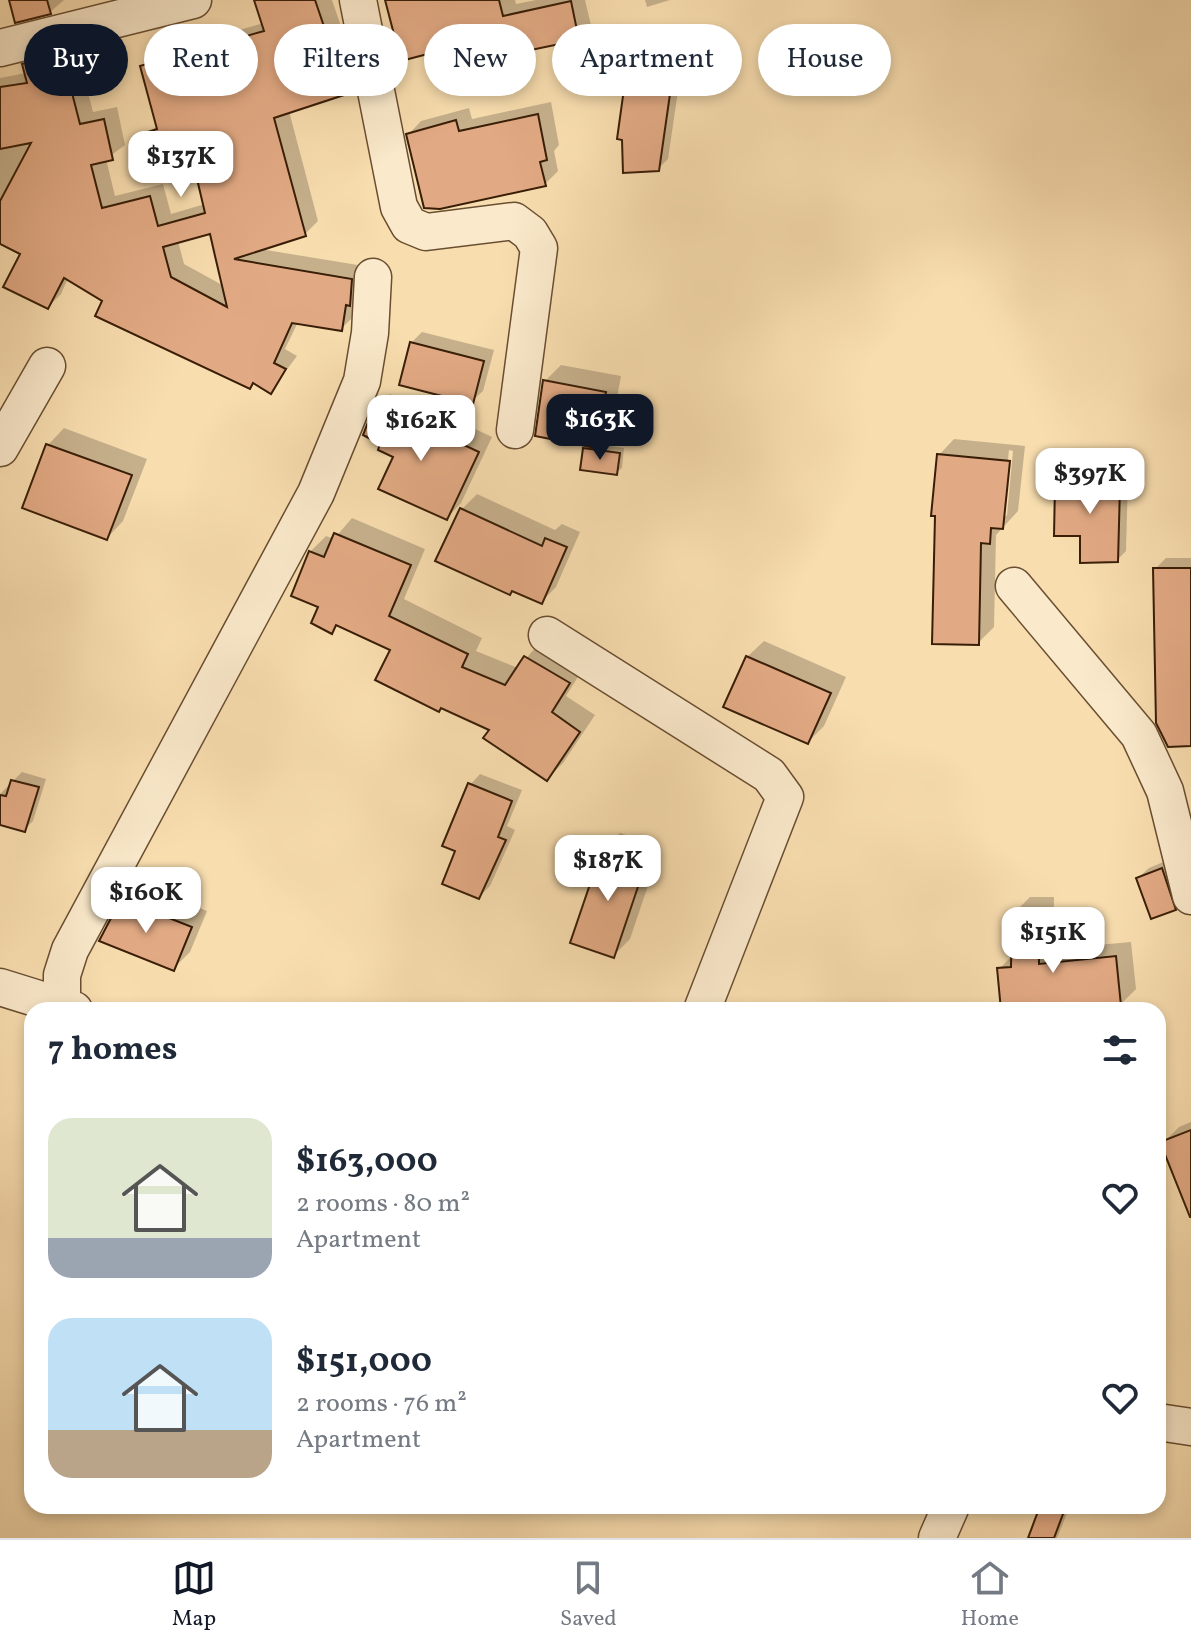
<!DOCTYPE html>
<meta charset="utf-8">
<style>
body{margin:0;font-family:Vollkorn,serif;background:#f2f2f3;color:#1f2937;height:100vh;display:flex;flex-direction:column;font-size:30px;white-space:nowrap}
*{box-sizing:border-box;margin:0}
p{font-size:26px;color:#747a83}
.icon{flex:none;width:44px;height:44px;fill:none;stroke:currentColor;stroke-width:2;stroke-linecap:round;stroke-linejoin:round}
.map{position:relative;flex:1;overflow:hidden}
.drawer{position:absolute;left:24px;top:1002px;width:1142px;height:512px;display:flex;flex-direction:column;background:#fff;border-radius:24px;box-shadow:0 4px 12px #0003}
.drawer>*{flex:none}
.guide{position:absolute;left:24px;top:24px;width:1144px;height:72px;display:flex;gap:16px}
.price{position:absolute;translate:-50% -68px;padding:0 18px;border-radius:16px;background:#fff;color:#222;font-size:26px;line-height:52px;filter:drop-shadow(0 2px 4px #0008)}
.price::after{content:'';position:absolute;left:50%;top:48px;width:24px;height:18px;margin-left:-12px;background:inherit;clip-path:polygon(0 0,100% 0,50% 100%)}
.price.current{background:#111827;color:#fff}
ul{padding:0;list-style:none}
li{display:flex;align-items:center;gap:24px;height:200px;padding:0 24px}
li span{display:grid;place-items:center;flex:none;width:224px;height:160px;border-radius:24px;color:#555}
li>.icon{margin-inline-start:auto}
span .icon{width:96px;height:96px;fill:#fffc;stroke-width:1}
li b{font-size:34px}
h2{display:flex;justify-content:space-between;align-items:center;height:96px;padding:0 24px;font-size:34px}
.pill{padding:0 28px;border-radius:36px;background:#fff;box-shadow:0 4px 12px #0003;font-size:28px;line-height:72px}
.pill.current{background:#111827;color:#fff}
.tabs{display:flex;justify-content:space-around;align-items:center;height:112px;border-top:2px solid #e0e1e3;background:#fff;font-size:22px;color:#747a83}
.tabs a{display:grid;justify-items:center;gap:4px}
.tabs .current{color:#111827}
.map>svg:first-child{display:block}
.shadow{fill:#0003;fill-rule:evenodd}
.building{fill:#e2aa84;stroke:#391e07;stroke-width:2;fill-rule:evenodd}
.lines{fill:none;stroke-linecap:round;stroke-linejoin:round}
.minor-casing{stroke:#694e31;stroke-width:39}
.minor{stroke:#fae9cb;stroke-width:36}
</style>
<div class="map">
<svg width="1191" height="1538" viewBox="0 0 1191 1538">
<rect width="100%" height="100%" fill="#f8ddaf"/>
<filter id="stains"><feTurbulence type="fractalNoise" baseFrequency=".0025" numOctaves="4"/><feColorMatrix values="0 0 0 0 .2 0 0 0 0 .09 0 0 0 0 .02 0 0 0 .5 -.17"/></filter>
<radialGradient id="worn" r=".72"><stop offset=".6" stop-color="#630" stop-opacity="0"/><stop offset="1" stop-color="#630" stop-opacity=".3"/></radialGradient>
<g class="shadow">
<path d="M11 0H64L50 12Z"/>
<path d="M262 0H332L359 79 346 92 289 111 318 221 305 234 260 249 364 266 354 316 341 329 298 322 285 349 297 356 271 391 68 278 61 294 48 307 22 253 0 242V78L26 73 24 65 37 52 75 42 93 112 117 107 125 145 106 159 115 196 163 184 171 214 205 204 196 164 151 132 158 125 142 67 155 54 264 23ZM212 232 224 286 184 264 178 241Z"/>
<path d="M387 0H515L516 4 536 0H585L591 25 578 38H479Z"/>
<path d="M645 0H670L647 7Z"/>
<path d="M640 51 683 57 668 159 658 169 630 61Z"/>
<path d="M551 102 559 145 554 151 558 171 545 184 430 208 421 199 408 135 421 121 469 108 472 119Z"/>
<path d="M422 332 494 350 483 391 472 401 411 343Z"/>
<path d="M561 365 621 376 615 408 621 409 617 431 602 445 624 448 622 468 617 472 585 449 589 445 545 381Z"/>
<path d="M390 394 404 401 408 397 492 437 461 503 447 518 396 456 376 408Z"/>
<path d="M64 428 147 459 123 521 107 538 25 507 48 445Z"/>
<path d="M954 439 1025 446 1018 511 996 535 994 627 978 643 939 455ZM1009 450 1013 451 1007 515 1002 519Z"/>
<path d="M1085 460H1111V477H1128L1126 551 1117 560 1082 534 1057 486 1067 476H1076V470Z"/>
<path d="M477 494 555 530 562 524 580 532 556 587 541 602 462 509Z"/>
<path d="M352 518 425 549 404 599 482 638 476 651 518 668 541 641 584 667 566 696 595 715 563 763 547 779 392 649 339 624 332 632 320 606 310 552 326 536 334 539Z"/>
<path d="M1166 558H1191V744L1155 569Z"/>
<path d="M764 641 846 677 824 726 808 742 747 657Z"/>
<path d="M22 772 46 779 33 821 24 830 0 823V794Z"/>
<path d="M480 774 522 790 507 826 515 830 490 886 479 897 458 850 470 785Z"/>
<path d="M620 833 661 847 630 939 613 956 604 850Z"/>
<path d="M1173 858 1185 898 1174 908 1138 878 1149 868Z"/>
<path d="M139 884 207 911 190 952 174 968 123 900Z"/>
<path d="M1030 897H1054L1053 949 1131 942 1136 989 1120 1005 1066 1010H1003L999 969 1013 955 1014 913Z"/>
<path d="M871 1008 906 1010H869Z"/>
<path d="M1191 1122V1198L1163 1143 1179 1127Z"/>
<path d="M1042 1506H1070L1057 1538H1030Z"/>
</g>
<g class="building">
<path d="M9 0H47L51 14 15 23Z"/>
<path d="M254 0H315L347 94 274 118 306 236 234 259 352 279 350 306 346 305 342 331 292 323 274 363 286 369 271 394 253 383 250 389 95 316 102 301 64 278 48 309 3 287 20 254 0 244V201L31 143 0 149V87L27 83 22 64 62 54 80 124 104 119 113 160 91 165 102 208 150 196 158 226 205 213 194 166 159 175 148 132 157 129 140 66 264 31ZM210 234 215 256 227 307 171 277 163 247Z"/>
<path d="M385 0H499L503 16 571 1 579 40 483 60 477 41 401 61Z"/>
<path d="M628 60 674 66 659 171 623 173 622 140 617 139Z"/>
<path d="M538 114 547 160 540 162 546 186 440 209 424 208 406 134 456 120 459 131Z"/>
<path d="M410 342 484 361 473 404 399 385Z"/>
<path d="M543 380 606 392 600 424 606 425 601 449 535 436Z"/>
<path d="M374 407 391 415 392 411 479 452 447 520 378 489 393 457 378 450 380 444 363 435Z"/>
<path d="M46 444 132 475 107 540 22 508Z"/>
<path d="M583 448 620 453 617 475 580 470Z"/>
<path d="M937 454 1010 461 1003 529 991 528 990 544 981 543 979 645 932 644 935 516H931Z"/>
<path d="M1074 469H1102V486H1120L1118 562 1080 563V536H1054L1055 485 1074 486Z"/>
<path d="M460 508 542 546 545 538 567 547 542 604 512 591 510 595 435 561Z"/>
<path d="M334 533 411 565 389 616 468 654 462 667 505 685 524 656 570 683 552 712 580 732 547 781 483 738 489 730 441 708 439 712 375 680 390 650 336 625 332 634 311 623 318 607 291 596 309 551 324 557Z"/>
<path d="M1153 568H1191V746L1168 747 1156 723Z"/>
<path d="M746 656 831 693 808 744 723 707Z"/>
<path d="M11 780 39 787 25 832 0 825V795L6 796Z"/>
<path d="M468 783 512 801 498 837 506 840 479 899 442 884 455 851 442 846Z"/>
<path d="M602 849 646 863 614 958 570 943Z"/>
<path d="M1162 868 1176 910 1151 919 1136 878Z"/>
<path d="M121 899 192 927 174 971 99 941Z"/>
<path d="M1012 912H1039V964L1116 956 1121 1006 1001 1010 997 968 1011 967Z"/>
<path d="M1191 1130V1217H1190L1160 1142Z"/>
<path d="M1040 1506H1066L1054 1538H1028Z"/>
</g>
<g class="lines">
<g class="minor-casing">
<g id="minor">
<path d="M358 0 399 207 409 225 426 232 514 221 530 233 539 248 515 430"/>
<path d="M0 48 193 0"/>
<path d="M0 448 47 366"/>
<path d="M1014 586 1139 735 1165 791 1191 896"/>
<path d="M547 635 769 775 785 797 702 1010"/>
<path d="M0 987 74 1010"/>
<path d="M62 1005V975L70 950 316 493 362 381 370 333 373 277"/>
<path d="M1158 1422 1191 1427"/>
<path d="M937 1538 951 1506"/>
</g>
</g>
<use href="#minor" class="minor"/>
</g>
<rect width="100%" height="100%" filter="url(#stains)"/>
<rect width="100%" height="100%" fill="url(#worn)"/>
</svg>
<b class="price" style="left:181px;top:199px">$137K</b>
<b class="price current" style="left:600px;top:462px">$163K</b>
<b class="price" style="left:421px;top:463px">$162K</b>
<b class="price" style="left:1090px;top:516px">$397K</b>
<b class="price" style="left:608px;top:903px">$187K</b>
<b class="price" style="left:146px;top:935px">$160K</b>
<b class="price" style="left:1053px;top:975px">$151K</b>
<div class="guide">
<a class="pill current">Buy</a>
<a class="pill">Rent</a>
<a class="pill">Filters</a>
<a class="pill">New</a>
<a class="pill">Apartment</a>
<a class="pill">House</a>
</div>
<section class="drawer">
<h2>7 homes<svg class="icon" aria-label="filters" viewBox="0 0 24 24"><path d="M4 7h16M4 17h16"/><circle cx="9" cy="7" r="2"/><circle cx="15" cy="17" r="2"/></svg></h2>
<ul>
<li><span style="background:linear-gradient(#dfe7d0 75%,#9aa5b1 0)"><svg class="icon" aria-label="home" viewBox="0 0 24 24"><path d="M3 11l9-7 9 7M6 9v11h12V9"/></svg></span><div><b>$163,000</b><p>2 rooms · 80 m²</p><p>Apartment</p></div><svg class="icon" aria-label="heart" viewBox="0 0 24 24"><path d="M12 20l-8-8c-3-5 5-10 8-4 3-6 11-1 8 4z"/></svg></li>
<li><span style="background:linear-gradient(#bfe0f5 70%,#b9a48a 0)"><svg class="icon" aria-label="home" viewBox="0 0 24 24"><path d="M3 11l9-7 9 7M6 9v11h12V9"/></svg></span><div><b>$151,000</b><p>2 rooms · 76 m²</p><p>Apartment</p></div><svg class="icon" aria-label="heart" viewBox="0 0 24 24"><path d="M12 20l-8-8c-3-5 5-10 8-4 3-6 11-1 8 4z"/></svg></li>
</ul>
</section>
</div>
<nav class="tabs">
<a class="current"><svg class="icon" aria-label="map" viewBox="0 0 24 24"><path d="M3 6l6-2 6 2 6-2v14l-6 2-6-2-6 2zM9 4v14M15 6v14"/></svg>Map</a>
<a><svg class="icon" aria-label="saved" viewBox="0 0 24 24"><path d="M7 4h10v16l-5-4-5 4z"/></svg>Saved</a>
<a><svg class="icon" aria-label="home" viewBox="0 0 24 24"><path d="M3 11l9-7 9 7M6 9v11h12V9"/></svg>Home</a>
</nav>
